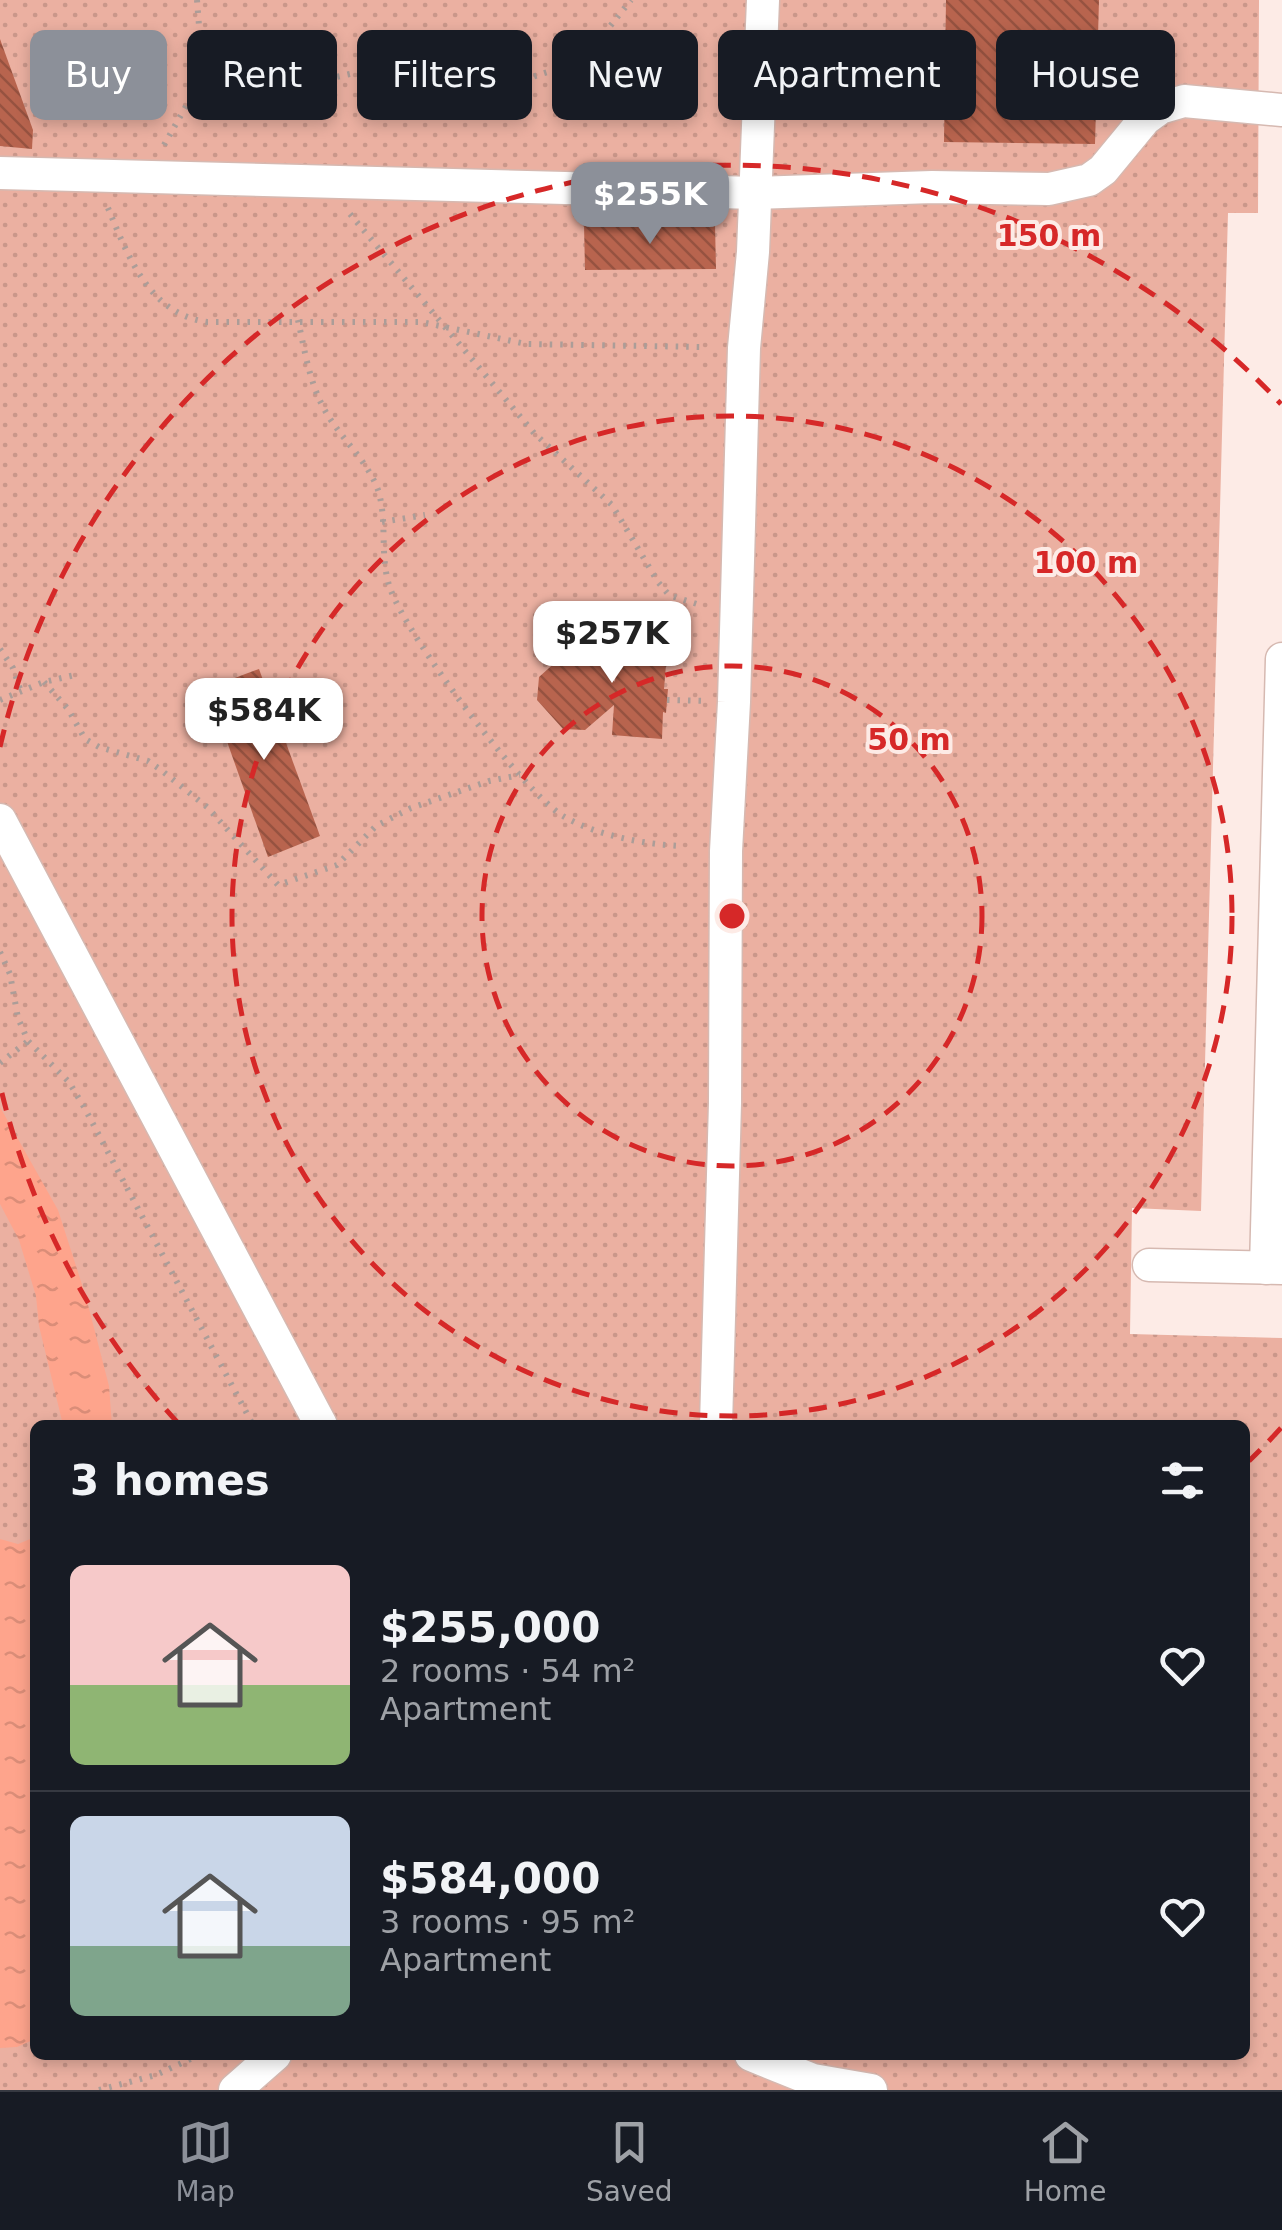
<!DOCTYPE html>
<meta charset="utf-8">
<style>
body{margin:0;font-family:"DejaVu Sans",sans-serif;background:#20242c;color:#f1f3f6;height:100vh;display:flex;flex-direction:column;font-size:38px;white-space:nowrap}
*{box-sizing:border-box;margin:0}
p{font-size:32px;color:#9ea1a6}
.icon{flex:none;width:55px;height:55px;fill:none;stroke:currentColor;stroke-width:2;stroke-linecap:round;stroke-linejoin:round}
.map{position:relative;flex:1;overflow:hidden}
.details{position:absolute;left:30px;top:1420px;width:1220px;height:640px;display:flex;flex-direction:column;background:#171b24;border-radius:15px;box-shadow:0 5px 15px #0003}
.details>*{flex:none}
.hud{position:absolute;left:30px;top:30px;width:1222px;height:90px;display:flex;gap:20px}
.price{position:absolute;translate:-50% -85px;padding:0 22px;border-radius:20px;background:#fff;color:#222;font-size:32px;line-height:65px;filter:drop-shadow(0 2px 5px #0008)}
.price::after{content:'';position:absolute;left:50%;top:60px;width:30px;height:22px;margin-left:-15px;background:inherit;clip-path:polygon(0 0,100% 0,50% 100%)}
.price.current{background:#8c9099;color:#fff}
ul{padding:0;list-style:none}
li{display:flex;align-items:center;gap:30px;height:250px;padding:0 40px}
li+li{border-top:2px solid #363941}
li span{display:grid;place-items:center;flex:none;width:280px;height:200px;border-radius:15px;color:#555}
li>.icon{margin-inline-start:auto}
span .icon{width:120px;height:120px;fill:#fffc;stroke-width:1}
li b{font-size:42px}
h2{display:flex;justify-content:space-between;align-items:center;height:120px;padding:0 40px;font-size:42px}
.tag{padding:0 35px;border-radius:15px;background:#171b24;box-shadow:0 5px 15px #0003;font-size:35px;line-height:90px}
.tag.current{background:#8c9099;color:#fff}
.dock{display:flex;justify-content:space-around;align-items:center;height:140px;border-top:2px solid #363941;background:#171b24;font-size:28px;color:#9ea1a6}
.dock a{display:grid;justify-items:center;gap:5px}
.dock .current{color:#8c9099}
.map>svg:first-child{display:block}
.park{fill:url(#park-dots);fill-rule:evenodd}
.water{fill:url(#water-ripples)}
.building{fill:url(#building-back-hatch)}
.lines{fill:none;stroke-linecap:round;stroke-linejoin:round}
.minor-casing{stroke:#d6b9b1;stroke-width:35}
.path{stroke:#ac9d98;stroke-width:6;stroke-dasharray:2.5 8;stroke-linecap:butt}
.minor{stroke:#fff;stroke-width:32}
.ring{fill:none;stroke:#d62828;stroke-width:5;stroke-dasharray:18 12}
.centre{fill:#d62828;stroke:#fdebe6;stroke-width:5}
.ring-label{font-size:30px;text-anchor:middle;font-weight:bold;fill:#d62828;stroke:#fdebe6;stroke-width:8;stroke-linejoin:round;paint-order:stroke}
</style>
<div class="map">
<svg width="1282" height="2090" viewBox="0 0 1282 2090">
<defs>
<pattern id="park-dots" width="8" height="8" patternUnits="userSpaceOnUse" patternTransform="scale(2.5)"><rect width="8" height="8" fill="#ebb0a1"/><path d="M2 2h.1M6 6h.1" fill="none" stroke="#ca978a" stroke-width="1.8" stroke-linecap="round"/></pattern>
<pattern id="water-ripples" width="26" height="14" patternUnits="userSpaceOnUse" patternTransform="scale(2.5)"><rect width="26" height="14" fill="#fea48c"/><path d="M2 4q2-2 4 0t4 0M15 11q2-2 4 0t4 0" fill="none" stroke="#da8d78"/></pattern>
<pattern id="building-back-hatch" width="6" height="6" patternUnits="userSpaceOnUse" patternTransform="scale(2.5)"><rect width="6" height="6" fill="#b8644e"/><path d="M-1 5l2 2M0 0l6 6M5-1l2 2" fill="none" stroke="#965240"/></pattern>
</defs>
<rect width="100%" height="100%" fill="#fdebe6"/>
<path class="park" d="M0 0H1259L1258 213H1228L1201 1211 1132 1208 1130 1334 1282 1338V2090H0ZM35 1425H1245V2055H35Z"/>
<g class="water">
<path d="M0 1107 58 1210 86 1297 109 1386 112 1425H63L39 1326 36 1296 19 1240 0 1204Z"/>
<path d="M35 1537V2039L17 2047 0 2048V1539L18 1544Z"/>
</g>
<g class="building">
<path d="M946 0H1099L1095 144 944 142Z"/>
<path d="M0 39 33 130 32 149 0 146Z"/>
<path d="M584 224H715L716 269 585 270Z"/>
<path d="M619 625 669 628 664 689H668L667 700 666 713 663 712 662 739 612 735 614 705 585 730 563 729 537 700 539 677 568 651 592 653 615 682Z"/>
<path d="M259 669 320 836 268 857 208 688Z"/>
</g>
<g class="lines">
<g class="minor-casing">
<g id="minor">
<path d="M760 70 945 75"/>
<path d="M0 173 756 193 932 187 1049 189 1089 180 1103 170 1145 119 1160 108 1184 101 1282 110"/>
<path d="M0 820 321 1425"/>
<path d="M1149 1265 1282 1268"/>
<path d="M1266 1268 1282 659"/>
<path d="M716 1425 725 1103 726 851 734 702 744 348 753 252 763 0"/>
<path d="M751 2055 813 2080 871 2090"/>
<path d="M235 2090 275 2055"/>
</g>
</g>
<g class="path">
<path d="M197 0 202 64 198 85"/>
<path d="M570 65C590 85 634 77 661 78"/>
<path d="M164 145 198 85 247 78 300 85 404 62 532 77 570 65 596 44 631 0"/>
<path d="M108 208C128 256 149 314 207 322H421L526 344 703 347"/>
<path d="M350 214 534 433 612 505 658 582 669 595 697 604"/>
<path d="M298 320C305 352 310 386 327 414 342 439 368 462 378 490 388 521 379 556 390 588 406 635 522 791 563 816 595 835 643 844 680 846"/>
<path d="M382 522 425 515"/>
<path d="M0 649 13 668 21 692"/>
<path d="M44 682 68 709 85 739 99 747 148 761 161 770 207 807 278 885 337 865 376 826 411 808 489 781 520 775"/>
<path d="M0 700 44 682 75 675"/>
<path d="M667 700 706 701"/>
<path d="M0 952 10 974 18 1018 28 1041 69 1082 84 1107 253 1425"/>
<path d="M0 1063 28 1041"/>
<path d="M99 2090 156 2075 199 2055"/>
</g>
<use href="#minor" class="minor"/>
</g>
<g class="ring">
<circle cx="732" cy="916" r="250"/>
<circle cx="732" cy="916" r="500"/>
<path d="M1281 1428A751 751 0 0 1 1249 1461M178 1423A751 751 0 0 1 0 1085M0 747A751 751 0 0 1 1281 404"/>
</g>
<circle cx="732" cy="916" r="15" class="centre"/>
<g class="ring-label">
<text x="1049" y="246">150 m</text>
<text x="1086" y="573">100 m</text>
<text x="909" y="750">50 m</text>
</g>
</svg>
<b class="price current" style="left:650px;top:247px">$255K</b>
<b class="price" style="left:612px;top:686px">$257K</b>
<b class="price" style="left:264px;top:763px">$584K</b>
<div class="hud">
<a class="tag current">Buy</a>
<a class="tag">Rent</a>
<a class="tag">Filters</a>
<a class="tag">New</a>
<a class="tag">Apartment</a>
<a class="tag">House</a>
</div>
<section class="details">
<h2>3 homes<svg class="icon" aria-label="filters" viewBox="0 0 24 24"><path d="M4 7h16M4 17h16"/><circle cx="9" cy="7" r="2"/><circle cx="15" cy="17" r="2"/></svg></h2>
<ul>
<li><span style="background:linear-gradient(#f6c9c9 60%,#8fb573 0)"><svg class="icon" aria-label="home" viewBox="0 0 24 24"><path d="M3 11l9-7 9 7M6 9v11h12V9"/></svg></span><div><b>$255,000</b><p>2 rooms · 54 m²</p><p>Apartment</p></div><svg class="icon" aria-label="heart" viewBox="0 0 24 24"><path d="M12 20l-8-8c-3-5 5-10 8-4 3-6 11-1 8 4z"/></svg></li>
<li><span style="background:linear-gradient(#c9d6e8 65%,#7fa58c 0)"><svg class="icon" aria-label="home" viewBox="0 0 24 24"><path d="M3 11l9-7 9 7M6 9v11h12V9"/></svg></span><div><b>$584,000</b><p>3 rooms · 95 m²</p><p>Apartment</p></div><svg class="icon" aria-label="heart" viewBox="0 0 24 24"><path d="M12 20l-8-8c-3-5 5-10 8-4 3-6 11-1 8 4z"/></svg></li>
</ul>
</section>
</div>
<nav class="dock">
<a class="current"><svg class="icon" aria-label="map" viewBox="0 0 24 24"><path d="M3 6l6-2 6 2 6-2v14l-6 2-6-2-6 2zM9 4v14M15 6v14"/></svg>Map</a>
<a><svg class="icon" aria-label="saved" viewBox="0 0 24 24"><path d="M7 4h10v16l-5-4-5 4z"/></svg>Saved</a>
<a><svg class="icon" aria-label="home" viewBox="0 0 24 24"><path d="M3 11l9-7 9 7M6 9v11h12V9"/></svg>Home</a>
</nav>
